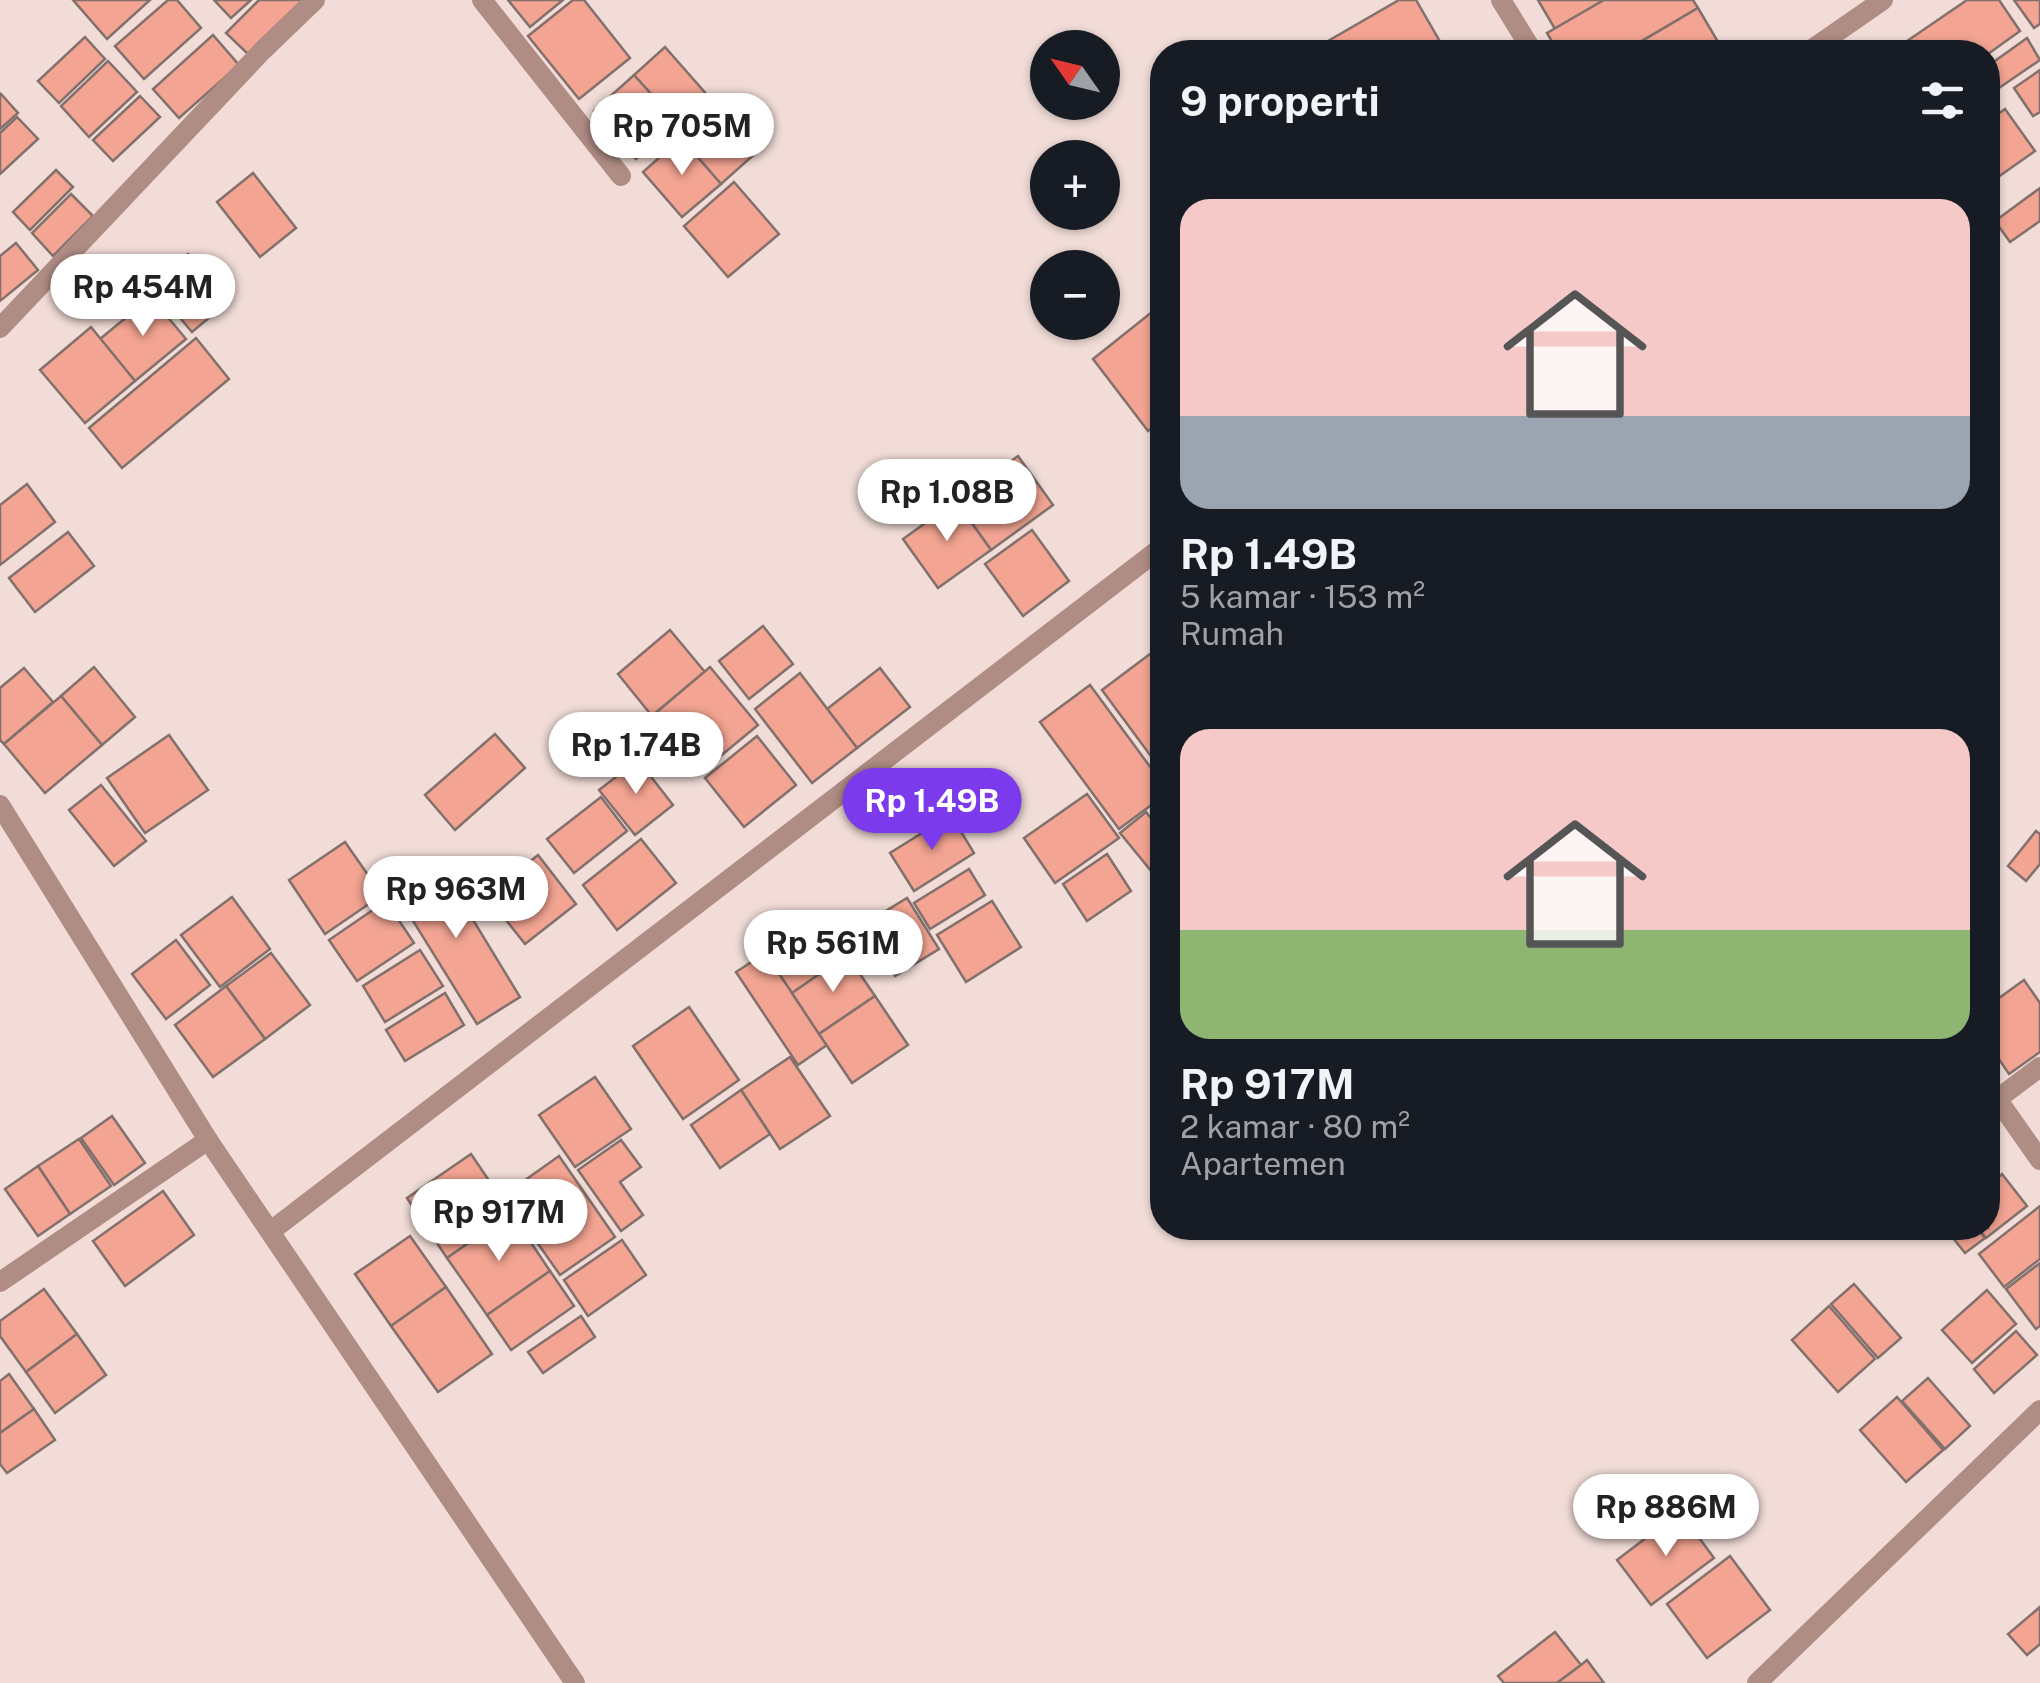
<!DOCTYPE html>
<html lang="id">
<meta charset="utf-8">
<style>
body{margin:0;font-family:"Public Sans",sans-serif;background:#20242c;color:#f1f3f6;height:100vh;display:flex;flex-direction:column;font-size:38px;white-space:nowrap}
*{box-sizing:border-box;margin:0}
p{font-size:32px;color:#9ea1a6}
.icon{flex:none;width:55px;height:55px;fill:none;stroke:currentColor;stroke-width:2;stroke-linecap:round;stroke-linejoin:round}
.map{position:relative;flex:1;overflow:hidden}
.panel{position:absolute;left:1150px;top:40px;width:850px;height:1200px;display:flex;flex-direction:column;background:#171b24;border-radius:40px;box-shadow:0 2px 8px #0004}
.panel>*{flex:none}
.needle{width:65px;rotate:304deg}
.controls{position:absolute;left:1030px;top:30px;display:grid;gap:20px}
.controls a{display:grid;place-items:center;width:90px;height:90px;border-radius:50%;background:#171b24;box-shadow:0 2px 8px #0004;font-size:50px}
.price{position:absolute;translate:-50% -85px;padding:0 22px;border-radius:35px;background:#fff;color:#222;font-size:32px;line-height:65px;filter:drop-shadow(0 2px 5px #0008)}
.price::after{content:'';position:absolute;left:50%;top:60px;width:30px;height:22px;margin-left:-15px;background:inherit;clip-path:polygon(0 0,100% 0,50% 100%)}
.price.on{background:#7c3aed;color:#fff}
ul{padding:0;list-style:none}
li{display:grid;align-content:center;gap:20px;height:530px;padding:0 30px}
li span{display:grid;place-items:center;height:310px;border-radius:30px;color:#555}
li>.icon{margin-inline-start:auto}
span .icon{width:180px;height:180px;fill:#fffc;stroke-width:1}
li b{font-size:42px}
h2{display:flex;justify-content:space-between;align-items:center;height:120px;padding:0 30px;font-size:42px}
.map>svg:first-child{display:block}
.building{fill:#f3a492;stroke:#82706c;stroke-width:2.5}
.lines{fill:none;stroke-linecap:round;stroke-linejoin:round}
.minor{stroke:#af8c84;stroke-width:20}
.tertiary{stroke:#af8c84;stroke-width:20}
</style>
<div class="map">
<svg width="2040" height="1683" viewBox="0 0 2040 1683">
<rect width="100%" height="100%" fill="#f1dcd7"/>
<g class="building">
<path d="M73 0H150L107 39Z"/>
<path d="M168 0H177L201 28 144 79 115 46Z"/>
<path d="M214 0H251L231 18Z"/>
<path d="M259 0H303L249 55 226 33Z"/>
<path d="M508 0H563L530 27Z"/>
<path d="M573 0H584L630 58 579 99 528 36Z"/>
<path d="M1399 0H1416L1446 52H1309Z"/>
<path d="M1538 0H1604L1555 29Z"/>
<path d="M1604 0H1693L1698 8 1623 52H1558L1547 33Z"/>
<path d="M1967 0H1999L2020 31 1988 54 1891 52Z"/>
<path d="M2014 0H2040V24L2034 28Z"/>
<path d="M1698 8 1724 52H1642L1637 44Z"/>
<path d="M213 35 239 65 179 118 153 89Z"/>
<path d="M85 37 105 59 59 103 38 81Z"/>
<path d="M2027 38 2040 60 1996 90 1988 79V66Z"/>
<path d="M665 47 708 96 677 123 634 75Z"/>
<path d="M108 61 137 92 89 137 61 106Z"/>
<path d="M2040 70V112L2033 116 2014 88Z"/>
<path d="M634 75 677 123 636 159 594 111Z"/>
<path d="M1 94 18 113 0 129V96Z"/>
<path d="M140 96 160 117 113 161 93 140Z"/>
<path d="M718 107 757 152 721 184 681 138Z"/>
<path d="M2005 109 2035 151 1988 184V121Z"/>
<path d="M17 117 38 139 0 174V133Z"/>
<path d="M681 138 721 184 682 217 643 172Z"/>
<path d="M56 170 73 187 30 230 13 212Z"/>
<path d="M253 173 296 228 260 257 217 202Z"/>
<path d="M734 182 779 234 728 277 684 226Z"/>
<path d="M2040 188V221L2010 242 1995 221Z"/>
<path d="M71 194 93 216 53 256 32 233Z"/>
<path d="M16 243 38 270 0 301V256Z"/>
<path d="M188 254 228 302 192 332 152 285Z"/>
<path d="M151 297 186 339 135 381 100 339Z"/>
<path d="M1162 304V420L1148 431 1093 359Z"/>
<path d="M91 327 135 381 85 423 40 370Z"/>
<path d="M196 338 229 379 122 468 89 428Z"/>
<path d="M1018 456 1053 505 991 550 956 501Z"/>
<path d="M27 484 55 522 0 565V505Z"/>
<path d="M956 501 991 550 938 588 903 539Z"/>
<path d="M1032 530 1069 581 1023 616 985 564Z"/>
<path d="M68 532 94 566 35 612 9 578Z"/>
<path d="M763 626 793 664 749 699 719 661Z"/>
<path d="M670 630 705 672 652 716 618 674Z"/>
<path d="M1162 645V764L1159 767 1102 690Z"/>
<path d="M94 667 135 717 102 745 61 696Z"/>
<path d="M710 667 758 725 700 773 652 716Z"/>
<path d="M24 668 53 702 4 744 0 740V688Z"/>
<path d="M880 668 910 707 857 748 827 709Z"/>
<path d="M800 673 857 748 812 783 755 709Z"/>
<path d="M1090 685 1162 783V797L1119 829 1040 722Z"/>
<path d="M61 696 102 745 45 793 4 744Z"/>
<path d="M495 734 525 768 455 830 425 795Z"/>
<path d="M169 735 208 790 145 833 107 778Z"/>
<path d="M757 736 796 785 744 827 705 778Z"/>
<path d="M638 760 673 805 635 835 599 790Z"/>
<path d="M101 785 146 841 114 866 69 810Z"/>
<path d="M1087 794 1119 838 1055 883 1024 838Z"/>
<path d="M601 797 627 831 574 873 547 839Z"/>
<path d="M1146 812 1162 832 1161 883 1120 833Z"/>
<path d="M951 815 974 853 914 891 890 853Z"/>
<path d="M2036 831 2040 834V864L2026 881 2008 866Z"/>
<path d="M641 839 676 883 617 930 583 885Z"/>
<path d="M345 842 382 895 325 934 289 880Z"/>
<path d="M1107 854 1131 891 1087 921 1063 884Z"/>
<path d="M538 855 576 904 525 944 487 896Z"/>
<path d="M436 859 520 997 477 1024 392 887Z"/>
<path d="M969 869 985 895 930 929 914 903Z"/>
<path d="M232 897 270 949 220 987 181 935Z"/>
<path d="M907 898 939 949 895 976 863 925Z"/>
<path d="M386 901 414 943 357 981 329 940Z"/>
<path d="M992 901 1021 947 966 982 937 935Z"/>
<path d="M821 915 847 955 792 993 765 953Z"/>
<path d="M176 940 210 985 166 1019 132 974Z"/>
<path d="M420 950 443 986 385 1022 363 986Z"/>
<path d="M271 953 310 1005 265 1039 226 986Z"/>
<path d="M765 953 827 1045 798 1065 736 972Z"/>
<path d="M847 955 875 996 819 1034 792 993Z"/>
<path d="M2024 980 2040 1003V1052L2009 1074 1988 1043V1006Z"/>
<path d="M226 986 265 1039 213 1077 175 1025Z"/>
<path d="M445 993 464 1025 405 1061 386 1030Z"/>
<path d="M875 996 908 1045 852 1083 819 1034Z"/>
<path d="M689 1007 739 1080 683 1119 633 1046Z"/>
<path d="M790 1057 830 1116 780 1149 741 1090Z"/>
<path d="M595 1077 631 1129 575 1167 539 1115Z"/>
<path d="M741 1090 770 1134 720 1168 691 1125Z"/>
<path d="M112 1116 145 1163 114 1185 81 1138Z"/>
<path d="M79 1139 111 1186 70 1214 38 1166Z"/>
<path d="M621 1140 641 1167 620 1182 643 1215 621 1231 578 1170Z"/>
<path d="M471 1154 511 1213 447 1258 407 1198Z"/>
<path d="M559 1156 615 1237 560 1275 504 1195Z"/>
<path d="M38 1166 70 1214 38 1236 5 1189Z"/>
<path d="M2002 1174 2027 1206 1986 1238 1978 1228H1988V1177L1992 1183Z"/>
<path d="M163 1191 194 1235 125 1286 93 1241Z"/>
<path d="M2040 1206V1259L2004 1287 1979 1254Z"/>
<path d="M511 1213 550 1271 487 1315 447 1258Z"/>
<path d="M1945 1228H1977L1985 1238 1965 1253Z"/>
<path d="M410 1236 446 1287 391 1326 355 1274Z"/>
<path d="M622 1240 646 1275 588 1316 564 1280Z"/>
<path d="M2040 1263V1326L2036 1329 2006 1289Z"/>
<path d="M550 1271 574 1306 511 1350 487 1315Z"/>
<path d="M1854 1284 1901 1338 1878 1358 1831 1304Z"/>
<path d="M446 1287 492 1354 438 1392 391 1326Z"/>
<path d="M44 1289 77 1334 26 1372 0 1336V1321Z"/>
<path d="M1987 1290 2016 1324 1972 1363 1942 1330Z"/>
<path d="M1829 1306 1875 1359 1838 1392 1792 1340Z"/>
<path d="M581 1316 595 1337 543 1373 528 1352Z"/>
<path d="M2016 1331 2037 1355 1994 1393 1974 1369Z"/>
<path d="M77 1334 106 1375 55 1413 26 1372Z"/>
<path d="M9 1374 34 1409 0 1433V1381Z"/>
<path d="M1928 1378 1970 1426 1945 1449 1902 1401Z"/>
<path d="M1897 1397 1943 1450 1906 1482 1860 1430Z"/>
<path d="M34 1409 55 1440 7 1473 0 1464V1433Z"/>
<path d="M1680 1512 1714 1558 1651 1605 1617 1560Z"/>
<path d="M1730 1556 1770 1610 1707 1658 1667 1604Z"/>
<path d="M2040 1607V1644L2027 1655 2008 1634Z"/>
<path d="M1555 1632 1581 1665 1557 1683H1504L1498 1676Z"/>
<path d="M1587 1660 1604 1683H1557L1581 1665Z"/>
</g>
<g class="lines">
<g class="minor">
<path d="M482 0 621 176"/>
<path d="M1501 0 1533 52"/>
<path d="M1808 52 1883 0"/>
<path d="M0 328 262 51 315 0"/>
<path d="M1988 1086 2040 1160"/>
<path d="M1996 1100 2040 1067"/>
<path d="M271 1231 1162 547"/>
<path d="M0 1282 208 1140"/>
<path d="M1757 1683 2040 1410"/>
</g>
<path class="tertiary" d="M0 805 208 1140 575 1683"/>
</g>
</svg>
<div class="controls">
<a><svg class="needle" viewBox="-14 -14 28 28"><path d="M0-13l5 13h-10z" fill="#e53935"/><path d="M0 13l5-13h-10z" fill="#9ea1a6"/></svg></a>
<a>+</a>
<a>−</a>
</div>
<b class="price" style="left:682px;top:178px">Rp 705M</b>
<b class="price" style="left:143px;top:339px">Rp 454M</b>
<b class="price" style="left:947px;top:544px">Rp 1.08B</b>
<b class="price" style="left:636px;top:797px">Rp 1.74B</b>
<b class="price on" style="left:932px;top:853px">Rp 1.49B</b>
<b class="price" style="left:456px;top:941px">Rp 963M</b>
<b class="price" style="left:833px;top:995px">Rp 561M</b>
<b class="price" style="left:499px;top:1264px">Rp 917M</b>
<b class="price" style="left:1666px;top:1559px">Rp 886M</b>
<section class="panel">
<h2>9 properti<svg class="icon" aria-label="filters" viewBox="0 0 24 24"><path d="M4 7h16M4 17h16"/><circle cx="9" cy="7" r="2"/><circle cx="15" cy="17" r="2"/></svg></h2>
<ul>
<li><span style="background:linear-gradient(#f6c9c9 70%,#9aa5b1 0)"><svg class="icon" aria-label="home" viewBox="0 0 24 24"><path d="M3 11l9-7 9 7M6 9v11h12V9"/></svg></span><div><b>Rp 1.49B</b><p>5 kamar · 153 m²</p><p>Rumah</p></div></li>
<li><span style="background:linear-gradient(#f6c9c9 65%,#8fb573 0)"><svg class="icon" aria-label="home" viewBox="0 0 24 24"><path d="M3 11l9-7 9 7M6 9v11h12V9"/></svg></span><div><b>Rp 917M</b><p>2 kamar · 80 m²</p><p>Apartemen</p></div></li>
</ul>
</section>
</div>
